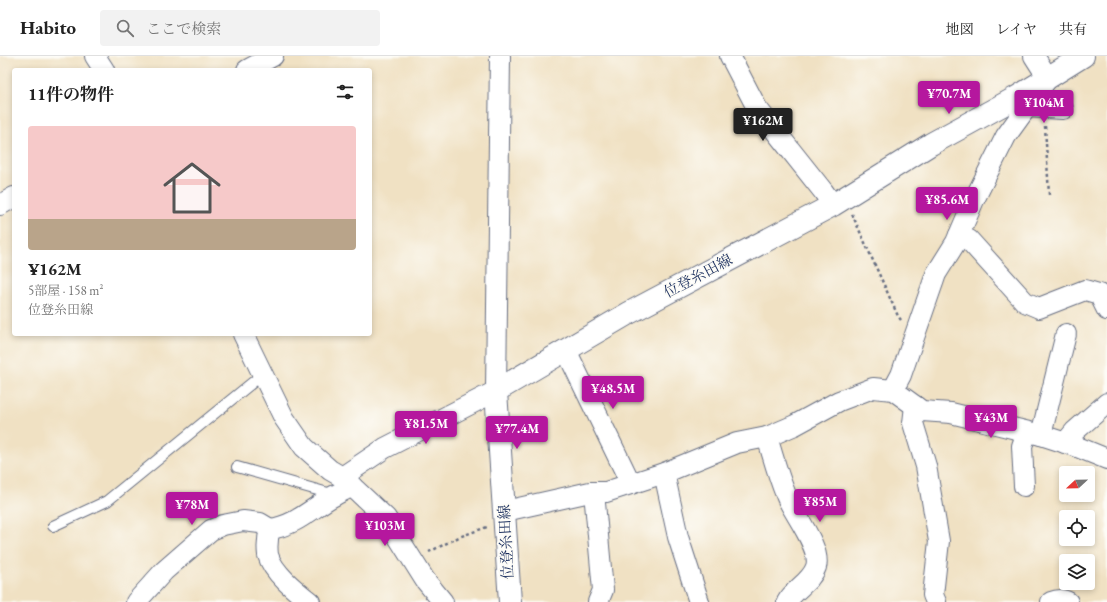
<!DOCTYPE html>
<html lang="ja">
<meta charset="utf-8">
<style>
body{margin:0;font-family:"EB Garamond","Noto Serif JP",serif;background:#f2f2f2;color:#222;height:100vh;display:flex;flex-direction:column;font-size:15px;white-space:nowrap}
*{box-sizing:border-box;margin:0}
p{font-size:13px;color:#767676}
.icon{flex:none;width:22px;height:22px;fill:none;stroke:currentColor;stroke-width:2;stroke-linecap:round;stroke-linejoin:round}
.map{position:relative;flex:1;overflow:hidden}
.sheet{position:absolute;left:12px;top:12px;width:360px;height:268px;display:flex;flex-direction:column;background:#fff;border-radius:4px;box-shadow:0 2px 6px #0003}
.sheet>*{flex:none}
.needle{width:26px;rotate:248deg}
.buttons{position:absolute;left:1059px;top:410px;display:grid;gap:8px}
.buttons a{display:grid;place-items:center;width:36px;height:36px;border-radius:4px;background:#fff;box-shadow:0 2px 6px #0003;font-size:20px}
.price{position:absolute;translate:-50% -34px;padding:0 9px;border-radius:4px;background:#b5179e;color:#fff;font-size:13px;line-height:26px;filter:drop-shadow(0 1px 2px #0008)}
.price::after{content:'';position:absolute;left:50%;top:24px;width:12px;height:9px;margin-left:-6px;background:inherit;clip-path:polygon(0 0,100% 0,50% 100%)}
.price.active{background:#222;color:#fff}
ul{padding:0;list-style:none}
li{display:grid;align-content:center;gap:8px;height:212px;padding:0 16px}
li span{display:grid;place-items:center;height:124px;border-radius:4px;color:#555}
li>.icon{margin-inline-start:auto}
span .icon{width:72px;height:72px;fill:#fffc;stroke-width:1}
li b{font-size:17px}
h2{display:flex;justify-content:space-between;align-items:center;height:48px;padding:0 16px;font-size:17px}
header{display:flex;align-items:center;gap:24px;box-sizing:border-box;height:56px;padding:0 20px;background:#fff;border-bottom:1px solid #e0e0e0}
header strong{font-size:19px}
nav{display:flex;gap:22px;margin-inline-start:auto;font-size:14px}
.search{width:280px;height:36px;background:#f2f2f2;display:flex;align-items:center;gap:10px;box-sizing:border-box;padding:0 14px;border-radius:4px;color:#767676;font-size:15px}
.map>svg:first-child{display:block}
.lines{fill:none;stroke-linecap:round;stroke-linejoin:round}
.service-casing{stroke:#666d81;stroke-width:12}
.minor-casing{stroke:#666d81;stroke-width:22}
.secondary-casing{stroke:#666d81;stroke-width:24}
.path{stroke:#666d81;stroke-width:2.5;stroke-dasharray:3 3;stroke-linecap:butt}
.service{stroke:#fff;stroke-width:10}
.minor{stroke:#fff;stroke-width:20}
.secondary{stroke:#fff;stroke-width:22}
.labels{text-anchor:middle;stroke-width:3.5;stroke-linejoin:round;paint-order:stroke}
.street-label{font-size:15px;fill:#1b2f5e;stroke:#fdfcf7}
</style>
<header>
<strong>Habito</strong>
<div class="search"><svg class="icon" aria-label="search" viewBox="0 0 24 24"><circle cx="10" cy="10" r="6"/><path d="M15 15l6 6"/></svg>ここで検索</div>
<nav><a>地図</a><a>レイヤ</a><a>共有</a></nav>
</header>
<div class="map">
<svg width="1107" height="546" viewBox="0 0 1107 546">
<rect width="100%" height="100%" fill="#fdfcf7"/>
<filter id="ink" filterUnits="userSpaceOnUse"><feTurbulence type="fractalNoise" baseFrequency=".025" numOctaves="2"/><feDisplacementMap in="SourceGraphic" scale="8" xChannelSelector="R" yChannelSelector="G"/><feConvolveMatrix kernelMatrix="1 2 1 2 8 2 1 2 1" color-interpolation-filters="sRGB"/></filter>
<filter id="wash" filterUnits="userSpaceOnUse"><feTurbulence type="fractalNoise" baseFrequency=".012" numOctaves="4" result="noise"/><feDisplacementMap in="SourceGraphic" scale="16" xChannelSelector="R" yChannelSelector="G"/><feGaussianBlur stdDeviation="0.9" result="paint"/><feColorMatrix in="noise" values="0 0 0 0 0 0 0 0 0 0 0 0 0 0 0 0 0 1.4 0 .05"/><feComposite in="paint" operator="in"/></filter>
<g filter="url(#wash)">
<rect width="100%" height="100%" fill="#f0e1c3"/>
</g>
<g filter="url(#ink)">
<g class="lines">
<g class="service-casing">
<g id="service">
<path d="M237 411 335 439"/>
<path d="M53 470 107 445 263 318"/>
</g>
</g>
<g class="minor-casing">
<g id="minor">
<path d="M95 0 104 14"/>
<path d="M730 0 757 52 823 135 833 149"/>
<path d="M247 14 273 0"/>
<path d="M1027 51 1063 53"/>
<path d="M0 149 14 141"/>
<path d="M959 179 969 184 1025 246 1039 252 1085 234 1099 238 1107 254"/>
<path d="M243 278 284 362 304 391 330 414 342 421 386 462 425 524 443 546"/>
<path d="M566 294 631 428"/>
<path d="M893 334 901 319 936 218 956 186 974 144 1006 80 1048 22 1034 0"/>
<path d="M915 350 913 367 926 410 939 485 933 539 936 546"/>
<path d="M1041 379 1066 278"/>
<path d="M767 381C773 400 778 420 786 439 792 456 822 492 816 511 811 526 794 533 787 546"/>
<path d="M1065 387 1075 375 1107 347"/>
<path d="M664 417 678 481 699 546"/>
<path d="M342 421 385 392 496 335 500 0"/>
<path d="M1024 430 1022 390 1027 376"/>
<path d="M594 436 603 534 598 546"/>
<path d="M505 455 590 436H606L664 417 737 387 767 381 795 369 839 345 873 332 893 334 922 355 951 357 1041 379 1075 390 1107 403"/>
<path d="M136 546 164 515 211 474 223 469 243 465 260 467 270 473"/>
<path d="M310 546C296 535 273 517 268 499 267 491 268 480 270 473 294 470 310 454 330 442 337 438 345 434 352 430"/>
<path d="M1051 546C1056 544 1063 543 1068 546"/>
</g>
</g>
<g class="secondary-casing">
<path id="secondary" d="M510 546 496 335 629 257 833 149 931 88 1017 41 1083 0"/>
</g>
<g class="path">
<path d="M1045 70 1049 139"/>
<path d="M852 158 898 260 901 264"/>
<path d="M429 496 459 481 487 471"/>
</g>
<use href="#service" class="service"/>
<use href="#minor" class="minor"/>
<use href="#secondary" class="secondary"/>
</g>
</g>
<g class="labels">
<g class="street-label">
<text transform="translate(698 220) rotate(-28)" y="5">位登糸田線</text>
<text transform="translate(506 486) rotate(-93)" y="5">位登糸田線</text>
</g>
</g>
</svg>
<div class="buttons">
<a><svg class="needle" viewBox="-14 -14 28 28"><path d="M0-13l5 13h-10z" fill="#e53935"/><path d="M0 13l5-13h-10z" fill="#767676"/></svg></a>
<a><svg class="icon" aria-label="locate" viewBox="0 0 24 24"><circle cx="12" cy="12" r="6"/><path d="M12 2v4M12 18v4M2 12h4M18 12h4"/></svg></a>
<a><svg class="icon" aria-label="layers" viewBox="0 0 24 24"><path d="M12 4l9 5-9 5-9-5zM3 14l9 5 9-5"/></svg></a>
</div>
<b class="price" style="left:949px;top:59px">¥70.7M</b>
<b class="price" style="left:1044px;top:68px">¥104M</b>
<b class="price active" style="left:763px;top:86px">¥162M</b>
<b class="price" style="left:947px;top:165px">¥85.6M</b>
<b class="price" style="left:613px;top:354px">¥48.5M</b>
<b class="price" style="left:991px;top:383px">¥43M</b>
<b class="price" style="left:426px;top:389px">¥81.5M</b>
<b class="price" style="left:517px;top:394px">¥77.4M</b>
<b class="price" style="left:820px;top:467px">¥85M</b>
<b class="price" style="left:192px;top:470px">¥78M</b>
<b class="price" style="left:385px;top:491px">¥103M</b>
<section class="sheet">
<h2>11件の物件<svg class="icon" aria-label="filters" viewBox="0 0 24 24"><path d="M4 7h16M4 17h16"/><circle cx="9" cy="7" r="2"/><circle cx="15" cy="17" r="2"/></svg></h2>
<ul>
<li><span style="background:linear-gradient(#f6c9c9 75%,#b9a48a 0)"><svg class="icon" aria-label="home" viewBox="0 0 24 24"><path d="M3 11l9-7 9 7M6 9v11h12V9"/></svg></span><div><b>¥162M</b><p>5部屋 · 158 m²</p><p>位登糸田線</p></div></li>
</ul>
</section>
</div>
